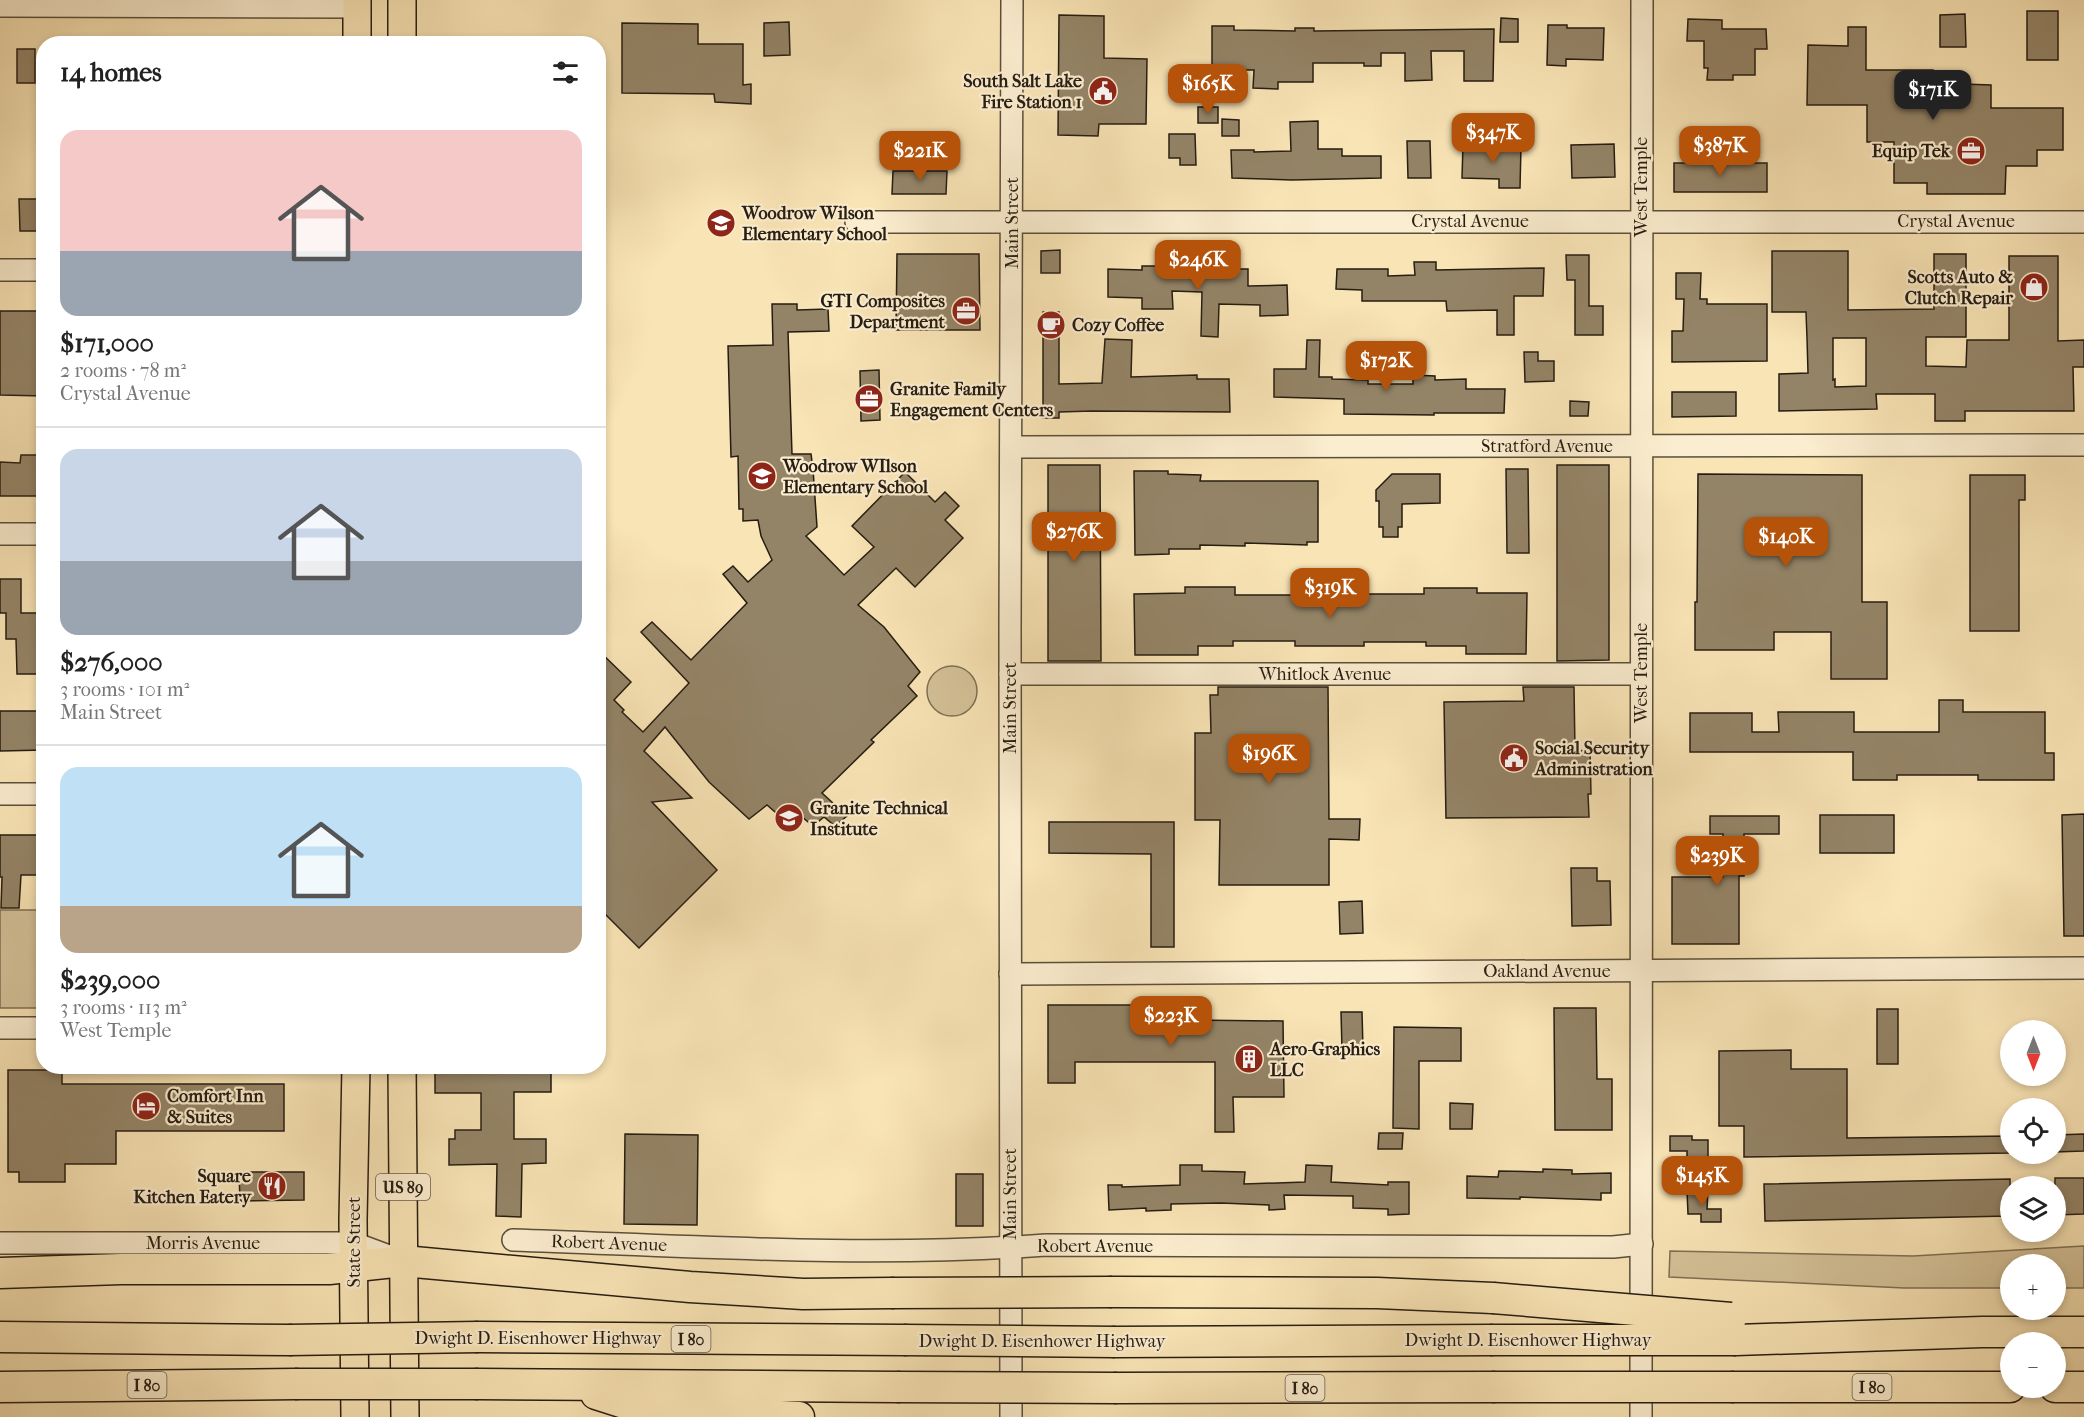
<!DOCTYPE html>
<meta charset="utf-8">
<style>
body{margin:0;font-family:"IM FELL French Canon",serif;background:#f6f6f6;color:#222;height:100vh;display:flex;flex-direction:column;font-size:22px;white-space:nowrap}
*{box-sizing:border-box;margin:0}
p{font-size:20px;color:#767676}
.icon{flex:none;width:33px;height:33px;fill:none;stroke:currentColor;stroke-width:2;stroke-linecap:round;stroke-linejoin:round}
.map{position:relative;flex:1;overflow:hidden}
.panel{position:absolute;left:36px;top:36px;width:570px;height:1038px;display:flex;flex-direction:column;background:#fff;border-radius:24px;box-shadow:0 3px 9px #0003}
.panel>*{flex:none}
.needle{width:39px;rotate:180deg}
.buttons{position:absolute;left:2000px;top:1020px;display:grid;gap:12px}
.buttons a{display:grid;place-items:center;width:66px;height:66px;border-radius:50%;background:#fff;box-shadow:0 3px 9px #0003;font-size:30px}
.price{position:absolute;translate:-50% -51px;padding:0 14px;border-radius:12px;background:#b45309;color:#fff;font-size:20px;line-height:39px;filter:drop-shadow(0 2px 3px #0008)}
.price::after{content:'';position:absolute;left:50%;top:36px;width:18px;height:14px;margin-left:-9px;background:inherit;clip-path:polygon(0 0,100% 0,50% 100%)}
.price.current{background:#222;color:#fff}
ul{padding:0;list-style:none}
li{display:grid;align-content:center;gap:12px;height:318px;padding:0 24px}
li+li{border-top:2px solid #e0e0e0}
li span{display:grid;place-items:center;height:186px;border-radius:18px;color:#555}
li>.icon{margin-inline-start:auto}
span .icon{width:108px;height:108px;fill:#fffc;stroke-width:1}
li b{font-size:26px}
h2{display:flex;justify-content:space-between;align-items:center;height:72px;padding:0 24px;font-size:26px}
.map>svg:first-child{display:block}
.green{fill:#d5c299;stroke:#7e7056;stroke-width:1.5}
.building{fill:#948467;stroke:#261d12;stroke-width:1.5;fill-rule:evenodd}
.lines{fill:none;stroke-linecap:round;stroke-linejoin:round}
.minor-casing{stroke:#5b4f3b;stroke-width:24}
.major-casing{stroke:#261d12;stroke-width:30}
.highway-casing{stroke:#261d12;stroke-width:33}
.minor{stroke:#fbedcf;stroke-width:21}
.major{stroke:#f9e4b5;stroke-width:27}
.highway{stroke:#f9e4b5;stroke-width:30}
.highway-bridge-casing{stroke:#261d12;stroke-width:33;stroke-linecap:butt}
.highway-bridge{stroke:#f9e4b5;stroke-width:30}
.labels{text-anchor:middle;stroke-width:4.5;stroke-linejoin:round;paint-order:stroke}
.shield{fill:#fbedcf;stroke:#665b4b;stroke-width:1.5}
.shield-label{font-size:16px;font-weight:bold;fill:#261d12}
.poi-label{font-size:18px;font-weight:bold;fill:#261d12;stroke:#fbedcf;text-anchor:start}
.street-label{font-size:18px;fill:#261d12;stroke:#fbedcf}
</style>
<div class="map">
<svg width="2084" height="1417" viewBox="0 0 2084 1417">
<rect width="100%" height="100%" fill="#f9e4b5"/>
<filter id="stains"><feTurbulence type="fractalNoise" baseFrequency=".00333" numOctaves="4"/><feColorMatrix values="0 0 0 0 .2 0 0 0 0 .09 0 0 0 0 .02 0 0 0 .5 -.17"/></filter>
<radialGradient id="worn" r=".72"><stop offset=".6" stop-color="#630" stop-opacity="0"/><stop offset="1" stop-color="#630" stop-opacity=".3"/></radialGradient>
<g class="green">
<circle cx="952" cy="691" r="25"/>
<rect x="0" y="910" width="43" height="98"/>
<path d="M2084 1246V1288H2055V1264H2010V1288H1904L1669 1277 1670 1251 1913 1256Z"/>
</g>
<g class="building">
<rect x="2027" y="11" width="31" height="49"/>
<path d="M1965 14 1966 47H1940V15Z"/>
<path d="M1059 15 1104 16V58L1147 59 1146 124H1099L1098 136 1058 135Z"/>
<path d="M1501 18 1518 19V42H1500Z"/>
<path d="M1688 19 1722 20V29H1766L1767 49H1755V75H1733V80H1707L1708 68H1704V41H1687Z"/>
<path d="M789 22 790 55 764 56V23Z"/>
<path d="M622 23 698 24V44H743V85L751 84V104L715 102 714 94 622 93Z"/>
<path d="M1548 25H1567V28H1604L1603 60 1566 59V66L1547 65Z"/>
<path d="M1212 26H1234V30L1295 31V28H1314V31L1494 29 1493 81H1464V51H1431L1432 80 1405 81V53H1381V66H1364V63H1313V82H1278V89L1253 88 1254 70H1212Z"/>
<path d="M1848 27H1866V70H1933V83L1991 85V108H2063V150H2037V166H2006L2005 194H1927V183H1894V142H1867V105H1807L1808 45 1848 46Z"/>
<rect x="17" y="49" width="18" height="34"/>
<rect x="1198" y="107" width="20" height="16"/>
<path d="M1222 119 1239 120V136H1222Z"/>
<path d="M1318 121V149H1342V156H1381V178L1292 180 1232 178 1231 150H1254V152L1291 151 1290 122Z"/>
<path d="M1169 134H1195L1196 165H1180V158H1169Z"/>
<path d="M1407 141H1430L1431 178H1408Z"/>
<path d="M1463 144 1521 146 1520 188H1499V179L1462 178Z"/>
<path d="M1614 144 1615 177 1572 178 1571 145Z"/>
<rect x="1674" y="163" width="93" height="29"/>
<path d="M893 171H947L946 194H892Z"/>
<path d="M19 199H42V231H20Z"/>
<path d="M1060 250V273H1041V251Z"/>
<path d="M1772 251H1848V310L1934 309V254H1966V337H1926V366L1966 367 1967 340H2009V256H2058V341L2084 340V367H2073L2074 411H1965V421H1935V394H1876L1877 409 1779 411V374L1808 373 1807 338 1806 312H1772ZM1833 338H1866V386L1835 387V379L1833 380Z"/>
<path d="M897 254H979L980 330H896Z"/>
<path d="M1566 255H1589V306H1603V335H1575V280H1567Z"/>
<path d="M1414 262H1436V270L1544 268 1543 296H1514V335H1497V310L1447 311 1446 301H1362V290L1336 289 1337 269H1388V276L1415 275Z"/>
<path d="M1142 266H1158V269H1248V286L1287 285 1288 315 1260 316V305L1219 304 1218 337 1201 336 1202 292 1172 291 1173 309H1142V298L1108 297V269L1142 270Z"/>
<path d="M1676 273H1701L1700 299H1707V304H1767V361L1672 362V331H1683L1684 299H1676Z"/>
<path d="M772 304H797V310L828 309 829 331 788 332 792 454H811L813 469 817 527 806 536 844 575 874 547 852 526 905 472 935 502 945 492 959 506 945 520 963 538 915 587 896 568 858 605 884 627 920 672 908 686 917 696 871 740 874 742 822 793 847 816 835 826 824 817 813 826 802 817 790 825 767 805 749 819 709 782 665 727 644 751 692 798 652 802 717 870 639 948 598 907V650L631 682 614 700 624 710 622 712 643 732 689 683 641 632 652 622 691 660 747 603 723 574 733 566 748 582 772 560 761 536 758 520 743 521V509H739L738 456 731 457 728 346 773 345Z"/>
<path d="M0 311H44V396L0 395Z"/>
<path d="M1043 312H1059V384L1102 383 1105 339 1132 340 1131 377 1197 375V379H1229L1230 412 1092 411 1059 412V418H1043Z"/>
<path d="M1307 340H1320L1319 377H1332V379L1368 380V384H1413V375L1435 376V380L1466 379V389H1505L1504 413H1434V415L1344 414V399L1274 397V369H1306Z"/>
<path d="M1524 352H1538V361H1554V381L1525 382Z"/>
<path d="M879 370 880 420 861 421 860 371Z"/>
<path d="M1672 392H1736V416L1672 417Z"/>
<path d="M1570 401 1589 402 1588 416H1570Z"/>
<path d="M21 455H38V496H0V462L20 463Z"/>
<path d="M1048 465H1100L1101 661H1048Z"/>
<path d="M1557 465H1609V660L1557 661Z"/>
<path d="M1506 469H1528L1529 553H1507Z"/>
<path d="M1134 471H1168V474L1201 475 1200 481H1318V542H1307V545L1245 543V546L1200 545V549H1169V554L1135 555Z"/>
<path d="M1392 474H1440V503L1402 504V527H1398V537H1383V527H1379V501H1376V490Z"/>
<path d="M1698 474 1862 475V602H1887V679H1831V632H1774V650H1695V602H1697Z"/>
<path d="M1970 475H2025V500H2019V631H1970Z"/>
<path d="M0 579H21V613H44V674H17L16 639H6V613H0Z"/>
<path d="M1185 587H1235V595H1292V588H1367V594H1424V588H1477V593H1527L1526 654H1466V646H1426V642H1364V646H1295V641H1233V646H1198V655H1135L1134 594 1185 593Z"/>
<path d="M1218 687H1328L1329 819H1360L1359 840 1329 839V885H1219L1220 820H1195V733H1211L1210 695H1218Z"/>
<path d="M1523 687H1574L1575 751 1590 750 1591 794H1588L1589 817 1446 818 1444 702 1524 701Z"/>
<path d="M1939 700H1963V712H2045V753H2054V780H1978V775H1897V780H1853V752H1690V713H1752V732H1779L1778 712H1854V732H1939Z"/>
<path d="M0 711H44V750L0 751Z"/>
<path d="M2084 814V936H2064L2062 815Z"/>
<rect x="1820" y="815" width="74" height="38"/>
<path d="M1710 816H1779V834H1744V876H1739V944H1672V877H1723V834H1710Z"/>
<path d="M1049 822H1174V947H1151V854L1049 853Z"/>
<path d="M0 835H43L44 875H21L19 908H1L2 877H0Z"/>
<path d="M1571 868H1597V881H1610L1611 925 1572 926Z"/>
<path d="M1362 901 1363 933 1340 934 1339 902Z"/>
<path d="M1048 1005H1190V1020L1283 1021 1284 1097H1233L1234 1132H1215V1062H1075V1083H1048Z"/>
<path d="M1554 1008H1596L1597 1079H1612V1130H1555Z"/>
<rect x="1877" y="1009" width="21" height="55"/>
<path d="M1341 1012H1362L1363 1049H1342Z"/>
<path d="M1394 1027 1461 1028V1061H1419V1129L1393 1128Z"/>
<path d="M1791 1050V1069H1847V1138L2010 1136V1153L1744 1157V1126H1719V1051Z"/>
<path d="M435 1066H551V1092H514V1139H546V1163L522 1164 521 1217 496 1216 497 1164 449 1165V1139H455V1130H481V1093H435Z"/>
<path d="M8 1070H62V1084H284V1131H116V1164H65V1182H19V1172H8Z"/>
<path d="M1450 1103 1473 1104 1472 1129H1450Z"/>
<path d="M1379 1133H1403L1402 1149H1378Z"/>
<path d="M625 1134 698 1135 697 1225 624 1224Z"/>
<path d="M2084 1134V1151L2055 1152V1135Z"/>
<path d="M1670 1136H1692V1140H1708V1163H1687V1151H1670Z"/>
<path d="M1720 1160 1735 1161V1177H1719Z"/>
<path d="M1180 1165H1202V1171L1245 1172 1244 1184 1305 1182 1306 1165 1332 1166 1331 1182 1388 1185V1182H1409V1214L1388 1215V1209L1353 1208V1196L1284 1195 1285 1209 1269 1210V1205L1221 1203 1171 1204V1210L1146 1211V1208L1109 1210 1108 1185H1122V1187L1180 1185Z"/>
<path d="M1543 1169 1572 1170V1174L1611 1173V1193H1601V1200L1520 1197V1199L1467 1198V1176L1498 1177 1499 1171 1543 1172Z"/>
<path d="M239 1172H304V1200L240 1201Z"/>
<rect x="956" y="1174" width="27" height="52"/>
<path d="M2055 1178H2084V1214L2055 1215Z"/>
<path d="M2010 1179V1216L1765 1221 1764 1184Z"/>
<path d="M1708 1190 1707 1209H1721V1222H1701V1214H1688L1687 1191Z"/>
</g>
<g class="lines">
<g class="minor-casing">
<g id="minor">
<path d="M0 6 357 7"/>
<path d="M856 222H2084"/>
<path d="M0 270H44"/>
<path d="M1011 447 2084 445"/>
<path d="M0 534H44"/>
<path d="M1010 674H1640"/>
<path d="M0 794H44"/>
<path d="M1010 974 2084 968"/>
<path d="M0 1028H44"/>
<path d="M513 1240C689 1246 870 1258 1046 1245L1613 1247 1642 1244"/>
<path d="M0 1243H354L397 1259"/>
<path d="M1011 1417 1010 629 1012 0"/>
<path d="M1641 1417 1642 0"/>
</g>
</g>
<g class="major-casing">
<g id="major">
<path d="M402 0V44"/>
<path d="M357 44V0"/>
<path d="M402 1066 405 1417"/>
<path d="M355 1417 353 1220 356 1066"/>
</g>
</g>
<g class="highway-casing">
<g id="highway">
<path d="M0 1273 121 1269H329L403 1261 690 1287 803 1294 891 1293"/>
<path d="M1112 1292 1377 1293 1493 1298"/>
<path d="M0 1337 289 1340"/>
<path d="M478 1337 904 1340"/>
<path d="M1736 1340 1982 1332H2084"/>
<path d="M1115 1342 1490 1340"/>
<path d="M478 1384 897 1387"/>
<path d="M0 1387 295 1384"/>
<path d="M1734 1387H2010"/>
<path d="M2055 1387H2084"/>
<path d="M1117 1388 1492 1387"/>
<path d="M596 1394 643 1409 799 1417"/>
</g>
</g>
<use href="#minor" class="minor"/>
<use href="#major" class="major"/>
<use href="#highway" class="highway"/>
<g class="highway-bridge-casing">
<g id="highway-bridge">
<path d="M891 1293 1112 1292"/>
<path d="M1493 1298 1731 1318"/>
<path d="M289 1340 478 1337"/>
<path d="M904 1340 1115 1342"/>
<path d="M1490 1340H1736"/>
<path d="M295 1384H478"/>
<path d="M897 1387 1117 1388"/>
<path d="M1492 1387H1734"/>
</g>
</g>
<use href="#highway-bridge" class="highway-bridge"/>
</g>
<defs>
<g id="civic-disc" transform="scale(1.5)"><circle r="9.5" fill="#8f2418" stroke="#fbedcf"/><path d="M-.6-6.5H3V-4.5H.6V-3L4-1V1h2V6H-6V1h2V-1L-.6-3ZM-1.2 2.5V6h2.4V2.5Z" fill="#fff"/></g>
<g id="office-disc" transform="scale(1.5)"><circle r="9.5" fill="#8f2418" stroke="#fbedcf"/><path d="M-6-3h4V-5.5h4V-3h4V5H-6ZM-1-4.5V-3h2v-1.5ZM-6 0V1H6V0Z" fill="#fff"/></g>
<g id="school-disc" transform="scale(1.5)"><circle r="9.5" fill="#8f2418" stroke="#fbedcf"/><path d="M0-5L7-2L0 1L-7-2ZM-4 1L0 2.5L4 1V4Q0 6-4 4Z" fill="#fff"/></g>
<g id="shop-disc" transform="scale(1.5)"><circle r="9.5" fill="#8f2418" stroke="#fbedcf"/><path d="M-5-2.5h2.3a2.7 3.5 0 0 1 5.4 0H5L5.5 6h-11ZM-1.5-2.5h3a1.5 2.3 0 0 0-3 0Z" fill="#fff"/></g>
<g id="cafe-disc" transform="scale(1.5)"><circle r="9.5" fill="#8f2418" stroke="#fbedcf"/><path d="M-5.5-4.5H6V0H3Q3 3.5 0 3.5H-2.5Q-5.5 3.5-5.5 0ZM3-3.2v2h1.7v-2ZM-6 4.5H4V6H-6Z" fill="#fff"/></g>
<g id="building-disc" transform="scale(1.5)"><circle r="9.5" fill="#8f2418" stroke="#fbedcf"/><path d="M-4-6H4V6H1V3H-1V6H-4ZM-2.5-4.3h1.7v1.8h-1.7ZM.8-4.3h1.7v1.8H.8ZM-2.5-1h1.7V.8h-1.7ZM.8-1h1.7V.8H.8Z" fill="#fff"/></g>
<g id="hotel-disc" transform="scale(1.5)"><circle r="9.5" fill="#8f2418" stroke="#fbedcf"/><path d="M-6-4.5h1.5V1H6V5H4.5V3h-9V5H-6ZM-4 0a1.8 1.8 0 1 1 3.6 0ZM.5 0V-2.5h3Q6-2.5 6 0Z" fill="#fff"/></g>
<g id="restaurant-disc" transform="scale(1.5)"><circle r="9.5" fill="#8f2418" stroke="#fbedcf"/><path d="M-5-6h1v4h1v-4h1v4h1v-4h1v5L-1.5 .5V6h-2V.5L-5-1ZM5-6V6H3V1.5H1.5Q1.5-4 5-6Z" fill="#fff"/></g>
</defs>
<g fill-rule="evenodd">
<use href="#civic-disc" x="1103" y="91"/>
<use href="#office-disc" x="1971" y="151"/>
<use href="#school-disc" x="721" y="223"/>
<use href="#shop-disc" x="2034" y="287"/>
<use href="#office-disc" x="966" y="311"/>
<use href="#cafe-disc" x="1051" y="325"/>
<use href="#office-disc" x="869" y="399"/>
<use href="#school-disc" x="762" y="476"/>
<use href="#civic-disc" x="1514" y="758"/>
<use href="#school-disc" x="789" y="818"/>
<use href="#building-disc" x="1249" y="1059"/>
<use href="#hotel-disc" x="146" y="1106"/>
<use href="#restaurant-disc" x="272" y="1186"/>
</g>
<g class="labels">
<g class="shield">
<rect x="376" y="1174" width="54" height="26" rx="4.5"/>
<rect x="671.5" y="1326" width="39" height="26" rx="4.5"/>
<rect x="127.5" y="1372" width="39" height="26" rx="4.5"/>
<rect x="1852.5" y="1374" width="39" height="26" rx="4.5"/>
<rect x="1285.5" y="1375" width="39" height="26" rx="4.5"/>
</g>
<g class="shield-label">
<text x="403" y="1193">US 89</text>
<text x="691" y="1345">I 80</text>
<text x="147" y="1391">I 80</text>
<text x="1872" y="1393">I 80</text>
<text x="1305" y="1394">I 80</text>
</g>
<g class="poi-label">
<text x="1082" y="87" text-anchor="end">South Salt Lake<tspan x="1082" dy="21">Fire Station 1</tspan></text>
<text x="1950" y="157" text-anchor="end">Equip Tek</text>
<text x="742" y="219">Woodrow Wilson<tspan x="742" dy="21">Elementary School</tspan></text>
<text x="2013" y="283" text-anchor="end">Scotts Auto &amp;<tspan x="2013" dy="21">Clutch Repair</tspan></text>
<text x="945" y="307" text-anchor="end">GTI Composites<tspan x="945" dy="21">Department</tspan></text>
<text x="1072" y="331">Cozy Coffee</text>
<text x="890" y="395">Granite Family<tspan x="890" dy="21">Engagement Centers</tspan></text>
<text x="783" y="472">Woodrow WIlson<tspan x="783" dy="21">Elementary School</tspan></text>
<text x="1535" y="754">Social Security<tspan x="1535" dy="21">Administration</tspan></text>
<text x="810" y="814">Granite Technical<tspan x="810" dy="21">Institute</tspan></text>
<text x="1270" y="1055">Aero-Graphics<tspan x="1270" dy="21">LLC</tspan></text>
<text x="167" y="1102">Comfort Inn<tspan x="167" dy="21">&amp; Suites</tspan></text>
<text x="251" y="1182" text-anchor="end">Square<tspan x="251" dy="21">Kitchen Eatery</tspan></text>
</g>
<g class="street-label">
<text transform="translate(1641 187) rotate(-90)" y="6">West Temple</text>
<text x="1470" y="227">Crystal Avenue</text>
<text x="1956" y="227">Crystal Avenue</text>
<text transform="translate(1012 223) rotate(-90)" y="6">Main Street</text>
<text x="1547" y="452">Stratford Avenue</text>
<text transform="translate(1641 673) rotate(-90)" y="6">West Temple</text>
<text x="1325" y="680">Whitlock Avenue</text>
<text transform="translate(1010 708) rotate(-90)" y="6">Main Street</text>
<text x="1547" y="977">Oakland Avenue</text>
<text transform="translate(1010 1194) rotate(-90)" y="6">Main Street</text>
<text transform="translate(354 1242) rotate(-90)" y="6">State Street</text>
<text x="203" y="1249">Morris Avenue</text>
<text transform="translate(609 1243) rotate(2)" y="6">Robert Avenue</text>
<text x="1095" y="1252">Robert Avenue</text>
<text x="538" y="1344">Dwight D. Eisenhower Highway</text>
<text x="1528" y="1346">Dwight D. Eisenhower Highway</text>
<text x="1042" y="1347">Dwight D. Eisenhower Highway</text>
</g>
</g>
<rect width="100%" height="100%" filter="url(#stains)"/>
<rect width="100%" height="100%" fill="url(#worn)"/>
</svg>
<div class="buttons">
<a><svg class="needle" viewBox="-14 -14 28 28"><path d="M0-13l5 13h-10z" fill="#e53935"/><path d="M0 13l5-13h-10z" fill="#767676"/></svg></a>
<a><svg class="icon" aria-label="locate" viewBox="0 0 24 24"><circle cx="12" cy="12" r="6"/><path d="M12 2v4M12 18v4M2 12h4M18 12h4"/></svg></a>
<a><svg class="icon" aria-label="layers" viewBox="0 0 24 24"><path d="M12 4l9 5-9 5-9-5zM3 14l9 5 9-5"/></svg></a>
<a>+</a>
<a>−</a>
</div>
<b class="price" style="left:1208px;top:115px">$165K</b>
<b class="price current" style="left:1933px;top:121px">$171K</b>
<b class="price" style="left:1493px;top:164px">$347K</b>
<b class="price" style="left:1720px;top:177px">$387K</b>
<b class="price" style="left:920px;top:182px">$221K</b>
<b class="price" style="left:1198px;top:291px">$246K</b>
<b class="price" style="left:1386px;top:392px">$172K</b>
<b class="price" style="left:1074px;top:563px">$276K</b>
<b class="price" style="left:1786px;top:568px">$140K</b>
<b class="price" style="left:1330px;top:619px">$319K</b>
<b class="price" style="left:1269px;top:785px">$196K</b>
<b class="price" style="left:1717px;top:887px">$239K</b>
<b class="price" style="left:1171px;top:1047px">$223K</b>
<b class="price" style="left:1702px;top:1207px">$145K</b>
<section class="panel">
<h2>14 homes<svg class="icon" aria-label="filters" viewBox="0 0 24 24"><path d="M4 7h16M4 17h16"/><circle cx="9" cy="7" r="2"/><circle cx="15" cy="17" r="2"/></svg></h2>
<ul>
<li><span style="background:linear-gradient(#f6c9c9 65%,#9aa5b1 0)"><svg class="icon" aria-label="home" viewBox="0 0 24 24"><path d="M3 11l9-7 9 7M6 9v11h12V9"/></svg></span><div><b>$171,000</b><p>2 rooms · 78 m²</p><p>Crystal Avenue</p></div></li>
<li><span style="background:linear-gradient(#c9d6e8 60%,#9aa5b1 0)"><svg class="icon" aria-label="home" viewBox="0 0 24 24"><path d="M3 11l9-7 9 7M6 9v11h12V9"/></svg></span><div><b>$276,000</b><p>3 rooms · 101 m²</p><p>Main Street</p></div></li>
<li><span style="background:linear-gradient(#bfe0f5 75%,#b9a48a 0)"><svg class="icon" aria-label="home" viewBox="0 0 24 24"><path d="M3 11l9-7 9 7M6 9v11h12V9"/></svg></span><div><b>$239,000</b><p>3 rooms · 113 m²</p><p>West Temple</p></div></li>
</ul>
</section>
</div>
